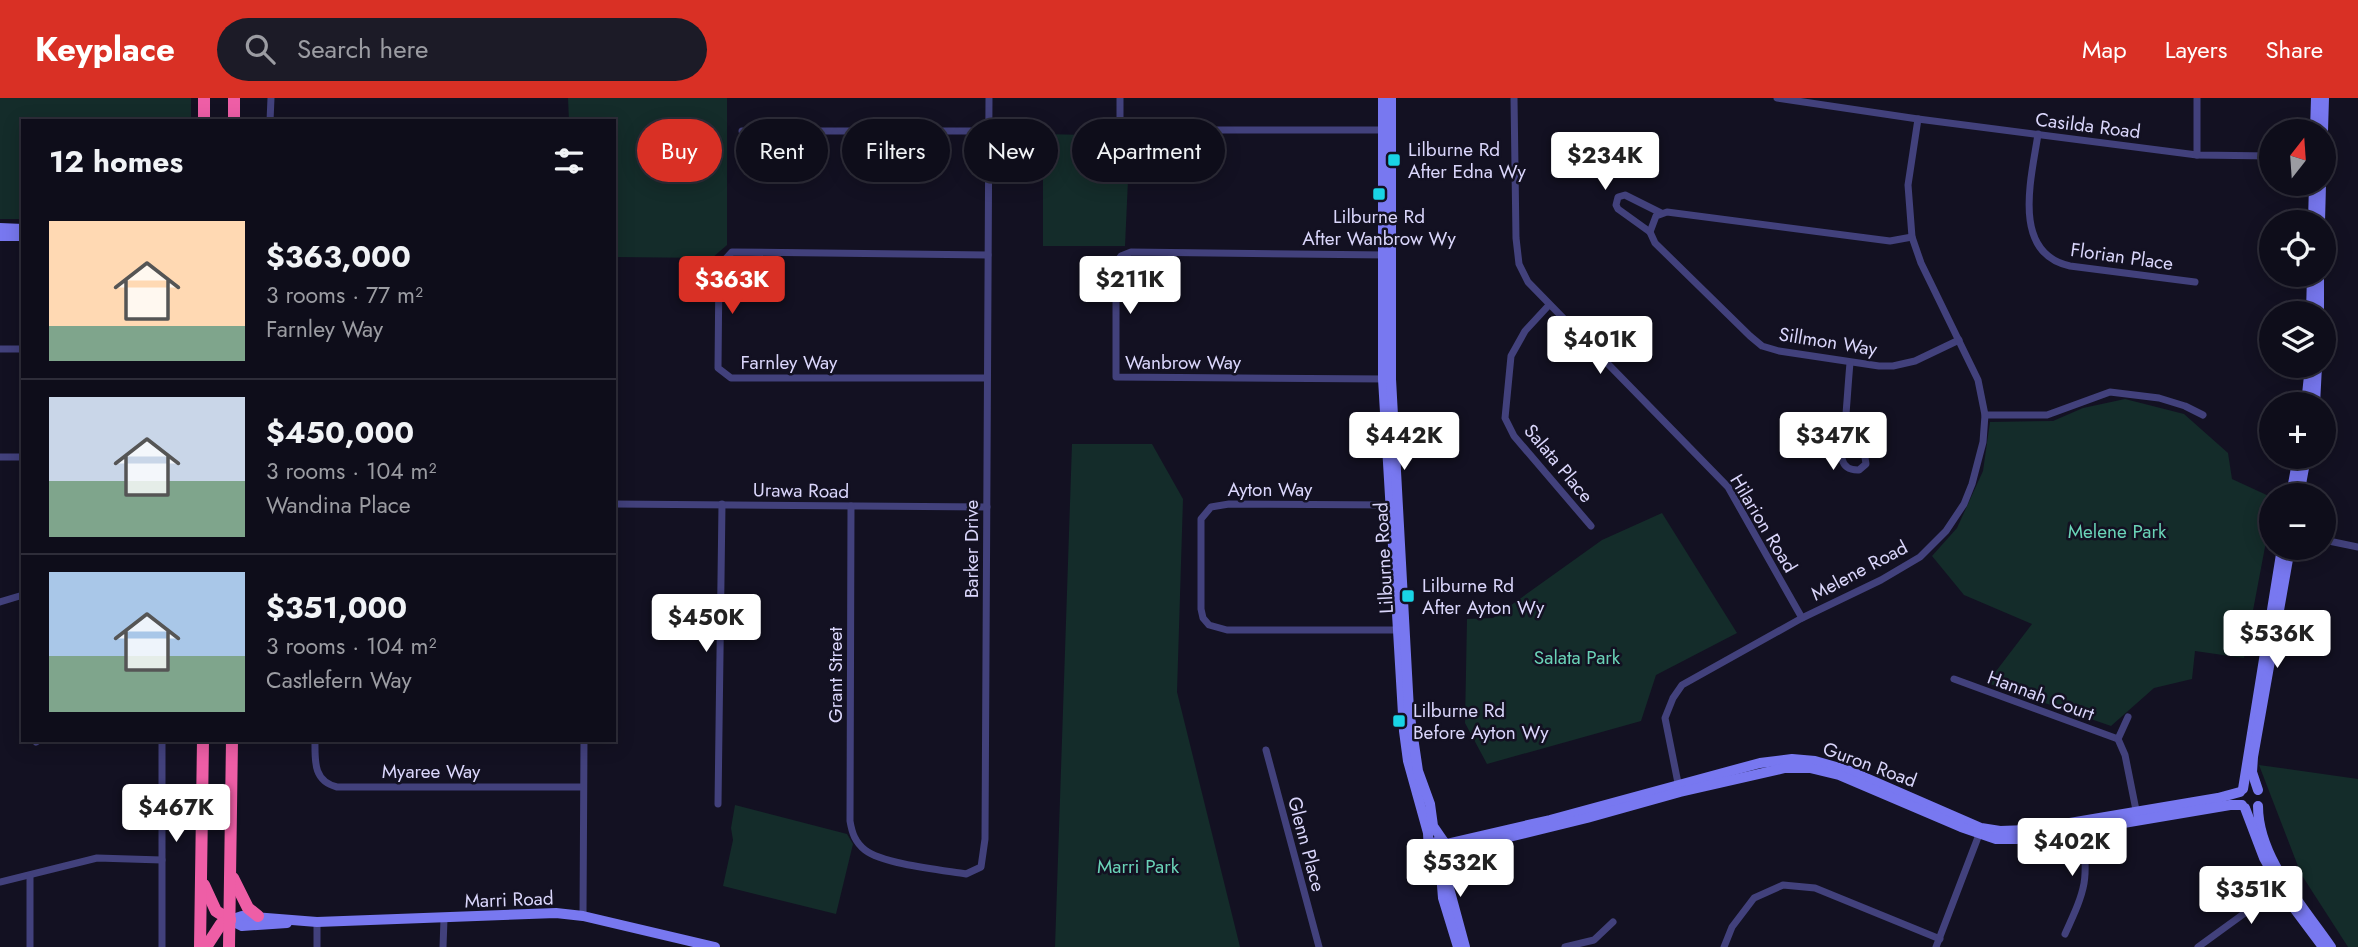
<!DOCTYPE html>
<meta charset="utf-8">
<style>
body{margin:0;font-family:Jost,sans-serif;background:#1c1b27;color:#f1f3f6;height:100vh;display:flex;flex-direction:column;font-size:26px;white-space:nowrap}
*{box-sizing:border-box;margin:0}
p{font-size:23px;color:#9b9ca2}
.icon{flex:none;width:38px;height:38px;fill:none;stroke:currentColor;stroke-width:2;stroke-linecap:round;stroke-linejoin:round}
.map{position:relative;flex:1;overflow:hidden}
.sheet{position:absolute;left:21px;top:21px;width:595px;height:623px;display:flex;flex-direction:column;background:#0e0d1a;border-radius:0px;box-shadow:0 4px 18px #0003,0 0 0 2px #2e2d39}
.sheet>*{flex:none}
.top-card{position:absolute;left:637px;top:21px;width:665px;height:63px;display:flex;gap:14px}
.needle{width:46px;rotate:17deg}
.buttons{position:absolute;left:2259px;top:21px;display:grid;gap:14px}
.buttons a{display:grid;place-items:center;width:77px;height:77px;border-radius:50%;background:#0e0d1a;box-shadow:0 4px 18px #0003,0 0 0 2px #2e2d39;font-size:35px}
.price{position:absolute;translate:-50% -60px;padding:0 16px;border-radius:7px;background:#fff;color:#222;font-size:23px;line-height:46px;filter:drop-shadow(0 2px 4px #0008)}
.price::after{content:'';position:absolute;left:50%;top:42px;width:21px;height:16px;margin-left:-10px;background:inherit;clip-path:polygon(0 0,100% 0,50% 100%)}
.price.active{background:#d93025;color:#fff}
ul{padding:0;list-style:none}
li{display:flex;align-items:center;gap:21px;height:175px;padding:0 28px}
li+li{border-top:2px solid #2e2d39}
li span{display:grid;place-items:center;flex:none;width:196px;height:140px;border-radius:0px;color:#555}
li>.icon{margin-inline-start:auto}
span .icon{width:84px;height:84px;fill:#fffc;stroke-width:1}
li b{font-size:30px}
h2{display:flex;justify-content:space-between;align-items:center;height:84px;padding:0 28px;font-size:30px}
.pill{padding:0 24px;border-radius:32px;background:#0e0d1a;box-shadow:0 4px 18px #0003,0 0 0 2px #2e2d39;font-size:24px;line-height:63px}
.pill.active{background:#d93025;color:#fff}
header{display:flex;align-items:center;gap:42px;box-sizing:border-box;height:98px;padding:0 35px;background:#d93025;color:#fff}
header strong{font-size:33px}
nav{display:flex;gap:38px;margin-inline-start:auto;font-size:24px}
.search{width:490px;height:63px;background:#1c1b27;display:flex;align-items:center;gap:18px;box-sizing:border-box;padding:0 24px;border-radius:38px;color:#9b9ca2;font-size:26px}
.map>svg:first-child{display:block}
.park{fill:#142c2a}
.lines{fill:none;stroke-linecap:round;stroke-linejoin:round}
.street{stroke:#42417c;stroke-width:7}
.secondary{stroke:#7878f0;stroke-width:10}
.highway{stroke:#ee5ea6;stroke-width:12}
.poi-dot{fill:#19d4e5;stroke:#131122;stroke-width:2.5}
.labels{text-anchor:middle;stroke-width:5;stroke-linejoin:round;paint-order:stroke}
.street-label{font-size:19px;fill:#dad6fb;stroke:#131122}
.poi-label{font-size:19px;fill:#dad6fb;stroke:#131122;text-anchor:start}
.park-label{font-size:19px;fill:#6ad3b7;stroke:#131122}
</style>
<header>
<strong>Keyplace</strong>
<div class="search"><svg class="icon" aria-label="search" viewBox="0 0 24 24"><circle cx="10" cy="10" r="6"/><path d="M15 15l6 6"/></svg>Search here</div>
<nav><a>Map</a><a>Layers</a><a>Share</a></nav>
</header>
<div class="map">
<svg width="2358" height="849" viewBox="0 0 2358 849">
<rect width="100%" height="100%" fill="#131122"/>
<g class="park">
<path d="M0 0H191V23H23V121H0Z"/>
<path d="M568 0H727V147L712 160 614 159V23H569Z"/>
<path d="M1043 36 1130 38 1125 148H1043Z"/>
<path d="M2125 301 2184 316 2228 355 2232 381 2271 399 2272 412 2244 560 2195 553 2192 581 2154 590 2111 628 1987 585 2032 526 1964 497 1932 458 1957 430 1983 373 1990 324 2053 323 2083 310Z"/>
<path d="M1072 346H1152L1183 401 1177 594 1240 849H1055Z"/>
<path d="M1662 415 1737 535 1656 577 1641 623 1487 666 1465 625 1467 521 1493 520 1602 442Z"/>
<path d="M2259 667 2358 681V849H2348L2301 776Z"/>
<path d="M735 707 847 736 853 746 836 816 723 788 733 742 731 730Z"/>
</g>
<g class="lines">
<g class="street">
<path d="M1120 0V26L1124 30 1138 32H1386"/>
<path d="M1514 0 1516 140 1519 166 1528 184 1728 389 1802 520"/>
<path d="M1777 0 1918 21 2197 57 2272 58"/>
<path d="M2197 0V57"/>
<path d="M270 23 271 0"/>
<path d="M742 33H989"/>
<path d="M2038 36C2032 78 2010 155 2070 168L2195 184"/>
<path d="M1650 134 1618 111 1616 107 1618 99 1625 97 1661 115"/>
<path d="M1912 139 1890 143 1667 114 1656 118 1650 134 1655 145 1750 238 1762 248 1779 253 1879 268H1893L1915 263 1959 242"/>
<path d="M1549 207 1525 233 1511 258 1505 320 1514 338 1591 428"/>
<path d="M0 251H23"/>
<path d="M987 280H731L718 270 719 168 732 154 988 157"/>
<path d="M1387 281 1116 279V165L1121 158 1131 154 1387 157"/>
<path d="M1985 317H2047L2110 294 2159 300 2185 308 2203 317"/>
<path d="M1845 327 1864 353 1866 366 1859 372C1832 373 1844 343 1845 327 1847 307 1848 286 1850 265"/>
<path d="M0 359H23"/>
<path d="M614 406 987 409"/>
<path d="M1394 407 1229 406 1211 409 1201 421V511L1203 520 1209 527 1227 532H1400"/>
<path d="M851 408 850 723C852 735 855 744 865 752 883 766 941 772 966 776L981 769 985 741 989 0"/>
<path d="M2324 442 2358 449"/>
<path d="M0 504 23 497"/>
<path d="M1954 581 2118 641 2125 657 2137 717"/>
<path d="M2118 641 2128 619"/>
<path d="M315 642C315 663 313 683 337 689H583"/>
<path d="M36 644 39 642"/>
<path d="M1266 652 1319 849"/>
<path d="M1679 690 1665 620 1673 600 1682 587 1802 520 1881 482 1920 459 1946 433 1964 406 1972 386 1983 344 1985 317 1978 282 1921 165 1912 139 1908 87 1918 21"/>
<path d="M718 706 722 406"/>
<path d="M0 784 97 760 162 762"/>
<path d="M583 818 584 642"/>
<path d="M317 824V849"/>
<path d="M2065 836C2086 790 2089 782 2082 731"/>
<path d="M30 849V778"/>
<path d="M162 849V642"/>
<path d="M443 849 444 821"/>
<path d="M1565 849 1594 842 1613 824"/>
<path d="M1724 849 1732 829 1754 800 1783 787 1815 790 1940 841"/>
<path d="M1936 849 1980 734"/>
<path d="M2198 849 2282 788"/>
</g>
<g class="secondary">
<path d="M1383 0V281L1404 633 1408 663 1428 735 1429 757 1439 763 1448 758 1449 752 1444 744 1438 743 1431 746"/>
<path d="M1391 0V281L1409 612 1418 673 1430 706 1433 728 1444 744"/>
<path d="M2315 33 2316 0"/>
<path d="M2323 33 2324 0"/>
<path d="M2313 124 2314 86"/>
<path d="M2320 124 2321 86"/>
<path d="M0 130 23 131"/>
<path d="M0 138H23"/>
<path d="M2311 215 2312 177"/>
<path d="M2319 215V177"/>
<path d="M2306 306 2310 268"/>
<path d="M2315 306 2317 268"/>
<path d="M2291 397 2298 359"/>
<path d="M2299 397 2306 359"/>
<path d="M2243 691 2282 450"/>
<path d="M2258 692 2252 674 2253 659 2290 450"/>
<path d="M2258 708C2258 760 2303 808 2331 849"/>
<path d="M2245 710 2264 760 2288 802 2323 849"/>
<path d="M1446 746 1550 722 1760 665 1792 661 1815 663 1850 673 1981 730 2000 733 2028 732 2218 700 2240 694"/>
<path d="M1448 758 1468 749 1587 720 1680 694 1785 670H1810L1839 677 1961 729 1996 741H2016L2082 732 2230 707H2242"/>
<path d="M1446 761 1449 790 1465 849"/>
<path d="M1435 762 1441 775 1443 800 1458 849"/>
<path d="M230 822 242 818 317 824 556 815 583 818 715 849"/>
<path d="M230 822 242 828 287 825"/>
</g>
<g class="highway">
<path d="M204 23V0"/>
<path d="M234 23V0"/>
<path d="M233 780 248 810 258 818"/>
<path d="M204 787 216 813 230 822"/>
<path d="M200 849 203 642"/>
<path d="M206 849 221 826 230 822"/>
<path d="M229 849 232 642"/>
</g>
</g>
<g class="poi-dot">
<rect x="1387" y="55" width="14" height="14" rx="3.5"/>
<rect x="1372" y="89" width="14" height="14" rx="3.5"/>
<rect x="1401" y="491" width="14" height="14" rx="3.5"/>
<rect x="1392" y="616" width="14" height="14" rx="3.5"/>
</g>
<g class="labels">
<g class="street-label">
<text transform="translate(2088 27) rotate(7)" y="7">Casilda Road</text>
<text transform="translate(2122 158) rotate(8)" y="7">Florian Place</text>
<text transform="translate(1828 243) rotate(9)" y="7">Sillmon Way</text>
<text x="789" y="271">Farnley Way</text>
<text x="1183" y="271">Wanbrow Way</text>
<text transform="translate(1559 365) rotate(50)" y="7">Salata Place</text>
<text x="1270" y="398">Ayton Way</text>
<text transform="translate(801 392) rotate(1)" y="7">Urawa Road</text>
<text transform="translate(1764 425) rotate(59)" y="7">Hilarion Road</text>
<text transform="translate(971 451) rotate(-90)" y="7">Barker Drive</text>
<text transform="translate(1383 460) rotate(-93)" y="7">Lilburne Road</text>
<text transform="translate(1859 472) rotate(-28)" y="7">Melene Road</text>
<text transform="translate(835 577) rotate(-90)" y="7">Grant Street</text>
<text transform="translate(2041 597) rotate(20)" y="7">Hannah Court</text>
<text transform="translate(1870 666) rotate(20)" y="7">Guron Road</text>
<text x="431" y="680">Myaree Way</text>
<text transform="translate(1307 746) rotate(75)" y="7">Glenn Place</text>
<text transform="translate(509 801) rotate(-2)" y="7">Marri Road</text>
</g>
<g class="poi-label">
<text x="1408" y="58">Lilburne Rd<tspan x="1408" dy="22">After Edna Wy</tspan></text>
<text x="1379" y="125" text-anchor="middle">Lilburne Rd<tspan x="1379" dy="22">After Wanbrow Wy</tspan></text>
<text x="1422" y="494">Lilburne Rd<tspan x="1422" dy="22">After Ayton Wy</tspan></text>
<text x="1413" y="619">Lilburne Rd<tspan x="1413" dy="22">Before Ayton Wy</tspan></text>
</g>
<g class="park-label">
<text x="2117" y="440">Melene Park</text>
<text x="1577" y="566">Salata Park</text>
<text x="1138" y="775">Marri Park</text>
</g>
</g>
</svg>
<div class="buttons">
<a><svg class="needle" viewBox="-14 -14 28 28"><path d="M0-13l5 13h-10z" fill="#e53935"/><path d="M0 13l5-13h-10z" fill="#9b9ca2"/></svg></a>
<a><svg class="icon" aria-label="locate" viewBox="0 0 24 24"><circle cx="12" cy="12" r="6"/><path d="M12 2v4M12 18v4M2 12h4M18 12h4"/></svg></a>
<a><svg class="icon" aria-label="layers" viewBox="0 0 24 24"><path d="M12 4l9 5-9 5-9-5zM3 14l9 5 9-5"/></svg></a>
<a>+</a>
<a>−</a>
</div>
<b class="price" style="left:1605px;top:94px">$234K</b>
<b class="price active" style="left:732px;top:218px">$363K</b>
<b class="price" style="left:1130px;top:218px">$211K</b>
<b class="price" style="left:1600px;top:278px">$401K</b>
<b class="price" style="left:1404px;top:374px">$442K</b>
<b class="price" style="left:1833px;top:374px">$347K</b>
<b class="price" style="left:706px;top:556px">$450K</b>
<b class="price" style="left:2277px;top:572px">$536K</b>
<b class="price" style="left:176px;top:746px">$467K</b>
<b class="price" style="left:2072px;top:780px">$402K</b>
<b class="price" style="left:1460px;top:801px">$532K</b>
<b class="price" style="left:2251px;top:828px">$351K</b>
<div class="top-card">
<a class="pill active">Buy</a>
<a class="pill">Rent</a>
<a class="pill">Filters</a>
<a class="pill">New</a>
<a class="pill">Apartment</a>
</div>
<section class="sheet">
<h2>12 homes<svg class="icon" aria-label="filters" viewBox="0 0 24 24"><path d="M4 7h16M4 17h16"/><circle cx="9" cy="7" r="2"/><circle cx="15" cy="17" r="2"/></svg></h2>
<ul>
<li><span style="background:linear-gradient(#ffd9b3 75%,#7fa58c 0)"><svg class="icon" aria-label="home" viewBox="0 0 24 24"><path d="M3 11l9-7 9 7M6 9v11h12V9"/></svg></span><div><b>$363,000</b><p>3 rooms · 77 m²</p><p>Farnley Way</p></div></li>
<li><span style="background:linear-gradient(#c9d6e8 60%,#7fa58c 0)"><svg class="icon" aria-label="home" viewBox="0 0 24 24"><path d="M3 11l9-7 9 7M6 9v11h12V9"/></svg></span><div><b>$450,000</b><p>3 rooms · 104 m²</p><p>Wandina Place</p></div></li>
<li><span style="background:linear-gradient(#a9c7e8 60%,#7fa58c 0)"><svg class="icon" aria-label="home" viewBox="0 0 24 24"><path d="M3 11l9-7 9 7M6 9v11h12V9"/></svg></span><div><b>$351,000</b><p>3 rooms · 104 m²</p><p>Castlefern Way</p></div></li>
</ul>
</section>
</div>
